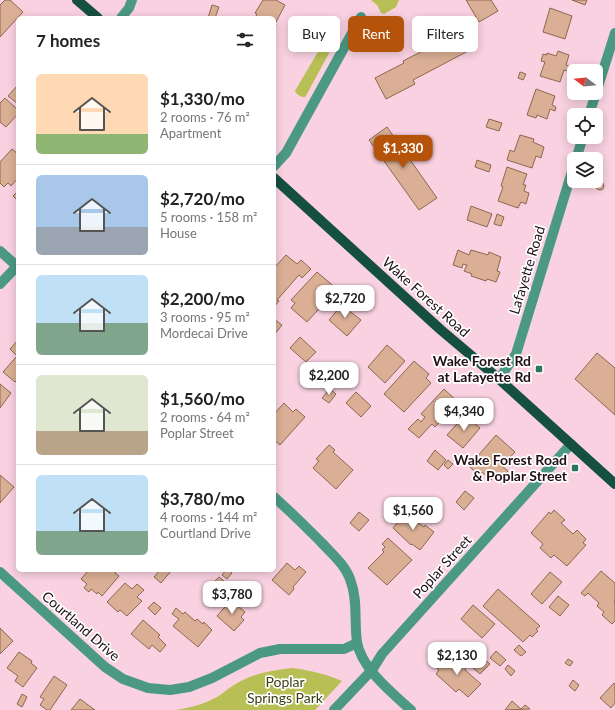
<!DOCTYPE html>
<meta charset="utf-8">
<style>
body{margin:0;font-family:Lato,sans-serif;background:#f6f6f6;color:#222;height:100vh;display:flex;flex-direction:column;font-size:15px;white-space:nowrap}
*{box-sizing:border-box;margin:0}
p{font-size:13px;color:#767676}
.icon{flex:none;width:22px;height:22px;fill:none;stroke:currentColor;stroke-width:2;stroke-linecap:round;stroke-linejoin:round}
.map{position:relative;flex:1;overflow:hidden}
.side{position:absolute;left:16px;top:16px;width:260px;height:556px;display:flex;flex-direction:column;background:#fff;border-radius:6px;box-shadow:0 2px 10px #0003}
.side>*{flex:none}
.top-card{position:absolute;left:288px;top:16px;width:267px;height:36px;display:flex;gap:8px}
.needle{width:26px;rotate:286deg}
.buttons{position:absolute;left:567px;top:64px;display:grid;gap:8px}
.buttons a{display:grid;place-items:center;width:36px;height:36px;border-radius:6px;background:#fff;box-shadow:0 2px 10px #0003;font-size:20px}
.price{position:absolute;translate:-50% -34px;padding:0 9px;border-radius:8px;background:#fff;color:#222;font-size:13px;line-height:26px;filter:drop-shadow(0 1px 2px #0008)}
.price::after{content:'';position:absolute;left:50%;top:24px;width:12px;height:9px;margin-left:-6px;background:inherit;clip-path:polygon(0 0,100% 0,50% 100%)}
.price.active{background:#b45309;color:#fff}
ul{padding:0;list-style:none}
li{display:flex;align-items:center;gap:12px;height:100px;padding:0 20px}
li+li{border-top:1px solid #e0e0e0}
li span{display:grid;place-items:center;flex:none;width:112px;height:80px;border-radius:6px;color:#555}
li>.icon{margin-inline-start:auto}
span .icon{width:48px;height:48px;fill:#fffc;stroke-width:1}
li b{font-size:17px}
h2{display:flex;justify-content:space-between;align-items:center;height:48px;padding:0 20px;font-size:17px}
.pill{padding:0 14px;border-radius:6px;background:#fff;box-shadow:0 2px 10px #0003;font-size:14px;line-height:36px}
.pill.active{background:#b45309;color:#fff}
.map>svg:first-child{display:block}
.green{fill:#b8bf55}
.building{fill:#daaf95;stroke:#8e674f}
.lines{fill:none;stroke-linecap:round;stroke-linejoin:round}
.minor{stroke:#4b9983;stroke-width:10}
.major{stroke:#154f40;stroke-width:10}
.poi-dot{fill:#31715f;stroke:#fff;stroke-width:1.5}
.labels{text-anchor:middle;stroke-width:3.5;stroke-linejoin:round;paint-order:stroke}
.street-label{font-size:14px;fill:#200f16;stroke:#fff}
.poi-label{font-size:14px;font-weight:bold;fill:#200f16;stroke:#fff;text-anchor:end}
.park-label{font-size:14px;fill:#3b3e12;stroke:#fff}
</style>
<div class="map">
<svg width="615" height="710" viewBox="0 0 615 710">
<rect width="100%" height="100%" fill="#f9d1e1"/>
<g class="green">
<path d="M371 0H399L396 7 384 14 381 13 377 5Z"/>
<path d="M333 26 337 29 338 34 336 40 308 92 305 97C301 97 297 95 295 91Z"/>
<path d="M292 668C310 670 325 674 342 681L315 710H175C190 708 204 704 217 697 226 691 234 684 243 680 259 672 275 670 292 668Z"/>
</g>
<g class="building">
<path d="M5 0H10L23 12 0 37V5Z"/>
<path d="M263 0H276L285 5 275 24H276L274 29V18H255L257 14 255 13Z"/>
<path d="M466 0H491L498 11 479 22Z"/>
<path d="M572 0H587L585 5Z"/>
<path d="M212 5 219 7 215 18H208Z"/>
<path d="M550 8 572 16 565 39 543 32Z"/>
<path d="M460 32 470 50 413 80 415 84 386 99 375 78 404 63 403 61Z"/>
<path d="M558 51 569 55 566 65 569 66 567 71 564 70 560 82 540 76 545 62 541 61 543 54 547 55V53L556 56Z"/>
<path d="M520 72 526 74 523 80 518 78Z"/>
<path d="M18 85V104L8 96Z"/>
<path d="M536 89 555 96 552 105 556 107 555 111 550 109 547 119 537 115 536 118 527 115Z"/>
<path d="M5 98 18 110V114L6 127 0 122V103Z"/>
<path d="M489 119 502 123 499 131 486 127Z"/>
<path d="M387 127 437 198 419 210 369 140Z"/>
<path d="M520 135 534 139 533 142 544 147 541 158 536 156 532 168 507 160 510 150 514 152Z"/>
<path d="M12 149 18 154V178L11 186 8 183 4 187 0 183V162Z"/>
<path d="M477 160 491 165 489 172 475 167Z"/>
<path d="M507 167 527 174 523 185H526L524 191 529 193 526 204 521 202 518 208 498 201 503 187 501 186Z"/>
<circle cx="600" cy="186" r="4"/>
<path d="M18 191V201L13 196Z"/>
<path d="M471 206 492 214 487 227 467 220Z"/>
<path d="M497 214 504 217 501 226 494 224Z"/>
<path d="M458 250 469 255 471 250 488 255 489 252 501 257 497 271 500 272 496 282 487 279 486 281 471 276 472 274 464 271 467 265 463 264 462 268 453 265Z"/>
<path d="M286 255 297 264 301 260 311 269 302 278 299 275 277 300 279 301 274 307V268Z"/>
<path d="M317 272 337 289 307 322 291 308 295 303 291 300Z"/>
<path d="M345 301 351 306 348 310 361 320 347 336 329 320Z"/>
<path d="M274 319 282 325 274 335Z"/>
<path d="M300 337 316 352 306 362 290 348Z"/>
<path d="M18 340V379L15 382 3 372 17 356 10 349Z"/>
<path d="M387 345 405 361 385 383 368 367Z"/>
<path d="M597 353 615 368V415L575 379Z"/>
<path d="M414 361 429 374 426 378 431 383 404 412 384 394Z"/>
<path d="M0 384 11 393 0 408Z"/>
<path d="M330 389 336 394 329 403 322 398Z"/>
<path d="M444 389 458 402 435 427 432 424 419 438 408 429 418 419 421 422 425 417 421 414Z"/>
<path d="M356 392 371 406 361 417 346 403Z"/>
<path d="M284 403 293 412 296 409 305 417 280 445 274 440V414Z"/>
<path d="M465 415 480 428 463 448 447 435Z"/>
<path d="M496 435 515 452 502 466 508 471 500 480 495 476 491 480 482 472 479 476 469 466Z"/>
<path d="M329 445 335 450 333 452 353 470 336 489 313 468 319 461 316 459Z"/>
<path d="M435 450 446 460 438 470 427 461Z"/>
<path d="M448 460 453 464 448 469 444 465Z"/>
<path d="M0 475 14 487 0 503Z"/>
<path d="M465 491 474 498 464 510 456 502Z"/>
<path d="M554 510 565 520 561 523 573 534 577 530 586 539 583 543 586 545 567 566 554 555 551 558 540 548 543 544 531 533 549 512 551 514Z"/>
<path d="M359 512 369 520 359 531 350 523Z"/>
<path d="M406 513 424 527 425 525 434 532 420 550 412 544 411 545 393 528 398 522 396 520 401 514 404 516Z"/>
<path d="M388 538 412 560 387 585 368 568 384 552 382 550 385 547 382 544Z"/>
<path d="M287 563 295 570 299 566 306 572 293 587 294 589 289 595 272 580Z"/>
<path d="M89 570H117L115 573 119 576 102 596 98 592 97 594 91 589 89 592 84 588 87 584 81 579Z"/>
<path d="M160 570H172L161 583 154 577Z"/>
<path d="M226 570H229L232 573 227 579 222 575Z"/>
<path d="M601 571 615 583V600L614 602 615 603V621L612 624 602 615 604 612 597 606 599 603 588 593 585 596 581 593Z"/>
<path d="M550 572 562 582 542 604 531 594Z"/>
<path d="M219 577 224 581 218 588 213 583Z"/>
<path d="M125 583 132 589 137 584 144 590 137 597 142 601 127 616 120 610 118 612 107 602Z"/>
<path d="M498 589 540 626 536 629 538 631 532 637 530 635 523 642 483 606Z"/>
<path d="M558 596 569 605 560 616 549 607Z"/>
<path d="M231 600 245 612 241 617 244 620 234 631 217 616Z"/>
<path d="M154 602 161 608 155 615 148 608Z"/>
<path d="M473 605 495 624 482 638 461 619Z"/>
<path d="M176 608 183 614 185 612 195 621 197 619 203 624 204 622 212 630 198 647 173 626 179 619 172 614Z"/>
<path d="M143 620 160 635 158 637 166 645 160 652 152 645 149 649 131 634Z"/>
<path d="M0 628 13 641 0 654Z"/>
<path d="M467 644 490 664 480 674 458 655Z"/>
<path d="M519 645 526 652 521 656 514 650Z"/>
<path d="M496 651 506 660 500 666 490 658Z"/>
<path d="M19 652 32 661 31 663 37 668 23 687 15 681 18 676 7 668Z"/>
<path d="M444 656 447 660 450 657 457 663 459 660 467 667 465 670 481 684 468 697 459 689 456 692 436 674 439 670 434 666Z"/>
<path d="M568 659 573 662 570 666 565 663Z"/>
<path d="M508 665 515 671 511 676 505 669Z"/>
<path d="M54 676 67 685 50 710H47L40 705 44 699 40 697Z"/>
<path d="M573 680 579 685 575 691 569 686Z"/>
<path d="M614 683 615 684V703L611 708 600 698Z"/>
<path d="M22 694 27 697 22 707 17 704Z"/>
<path d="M80 699 95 710H71Z"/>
<path d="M512 701 521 709 525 705 530 709 505 710Z"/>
</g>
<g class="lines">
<g class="minor">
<path d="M121 18 129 8 132 0"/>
<path d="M589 115 615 33"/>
<path d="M576 159 583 137"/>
<path d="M274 166 286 153 361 17"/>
<path d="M0 251 18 267"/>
<path d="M0 284 18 265"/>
<path d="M499 379 516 354 574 165"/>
<path d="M274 497C290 511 305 526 320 541 331 553 346 565 351 582 358 601 354 622 357 642 361 668 392 693 411 710"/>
<path d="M0 572 105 667 123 679 137 684 148 688 170 690 189 687 212 678 260 653 280 649H344L357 643"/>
<path d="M334 710 372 670 382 654 571 444"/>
</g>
<g class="major">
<path d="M77 0 98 18"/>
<path d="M274 178 441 330 499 379 615 484"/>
</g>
</g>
<g class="poi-dot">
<rect x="535" y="365" width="8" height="8" rx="2"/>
<rect x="571" y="464" width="8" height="8" rx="2"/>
</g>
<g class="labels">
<g class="street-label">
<text transform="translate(527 270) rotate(-73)" y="5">Lafayette Road</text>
<text transform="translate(426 297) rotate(42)" y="5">Wake Forest Road</text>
<text transform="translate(442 567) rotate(-48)" y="5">Poplar Street</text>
<text transform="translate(81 626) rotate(41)" y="5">Courtland Drive</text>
</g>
<g class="poi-label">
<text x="531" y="366">Wake Forest Rd<tspan x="531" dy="16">at Lafayette Rd</tspan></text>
<text x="567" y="465">Wake Forest Road<tspan x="567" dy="16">&amp; Poplar Street</tspan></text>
</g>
<g class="park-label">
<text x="285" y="687">Poplar<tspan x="285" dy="16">Springs Park</tspan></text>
</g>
</g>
</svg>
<div class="buttons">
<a><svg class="needle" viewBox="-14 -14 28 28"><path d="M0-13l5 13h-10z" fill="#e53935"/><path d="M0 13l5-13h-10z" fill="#767676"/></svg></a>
<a><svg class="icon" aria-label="locate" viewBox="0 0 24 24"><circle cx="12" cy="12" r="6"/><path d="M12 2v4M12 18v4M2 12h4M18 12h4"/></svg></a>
<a><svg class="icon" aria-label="layers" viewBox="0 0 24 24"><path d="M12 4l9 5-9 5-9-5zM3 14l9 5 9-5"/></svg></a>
</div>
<b class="price active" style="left:403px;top:169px">$1,330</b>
<b class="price" style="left:345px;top:319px">$2,720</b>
<b class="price" style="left:329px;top:396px">$2,200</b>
<b class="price" style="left:464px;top:432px">$4,340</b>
<b class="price" style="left:413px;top:531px">$1,560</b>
<b class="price" style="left:232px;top:615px">$3,780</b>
<b class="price" style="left:457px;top:676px">$2,130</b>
<div class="top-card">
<a class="pill">Buy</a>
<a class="pill active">Rent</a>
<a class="pill">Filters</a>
</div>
<section class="side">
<h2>7 homes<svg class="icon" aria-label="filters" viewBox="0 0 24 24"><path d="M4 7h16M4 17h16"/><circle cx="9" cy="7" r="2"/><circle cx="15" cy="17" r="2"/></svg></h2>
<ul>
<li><span style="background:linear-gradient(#ffd9b3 75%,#8fb573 0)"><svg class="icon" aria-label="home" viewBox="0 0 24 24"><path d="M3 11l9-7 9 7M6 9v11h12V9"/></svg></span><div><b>$1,330/mo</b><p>2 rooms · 76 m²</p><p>Apartment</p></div></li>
<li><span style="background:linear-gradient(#a9c7e8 65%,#9aa5b1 0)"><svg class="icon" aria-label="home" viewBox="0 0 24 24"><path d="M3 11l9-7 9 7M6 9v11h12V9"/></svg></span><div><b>$2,720/mo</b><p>5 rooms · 158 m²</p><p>House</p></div></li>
<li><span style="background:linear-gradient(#bfe0f5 60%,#7fa58c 0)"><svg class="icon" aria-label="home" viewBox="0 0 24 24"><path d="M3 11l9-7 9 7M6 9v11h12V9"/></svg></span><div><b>$2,200/mo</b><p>3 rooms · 95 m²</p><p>Mordecai Drive</p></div></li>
<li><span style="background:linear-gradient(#dfe7d0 70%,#b9a48a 0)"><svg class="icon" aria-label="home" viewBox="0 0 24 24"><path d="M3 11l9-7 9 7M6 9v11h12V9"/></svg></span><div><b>$1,560/mo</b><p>2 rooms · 64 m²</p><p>Poplar Street</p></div></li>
<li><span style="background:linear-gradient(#bfe0f5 70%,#7fa58c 0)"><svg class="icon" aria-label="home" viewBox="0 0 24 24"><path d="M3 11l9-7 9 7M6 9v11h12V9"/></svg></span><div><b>$3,780/mo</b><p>4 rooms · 144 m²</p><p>Courtland Drive</p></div></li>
</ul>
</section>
</div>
